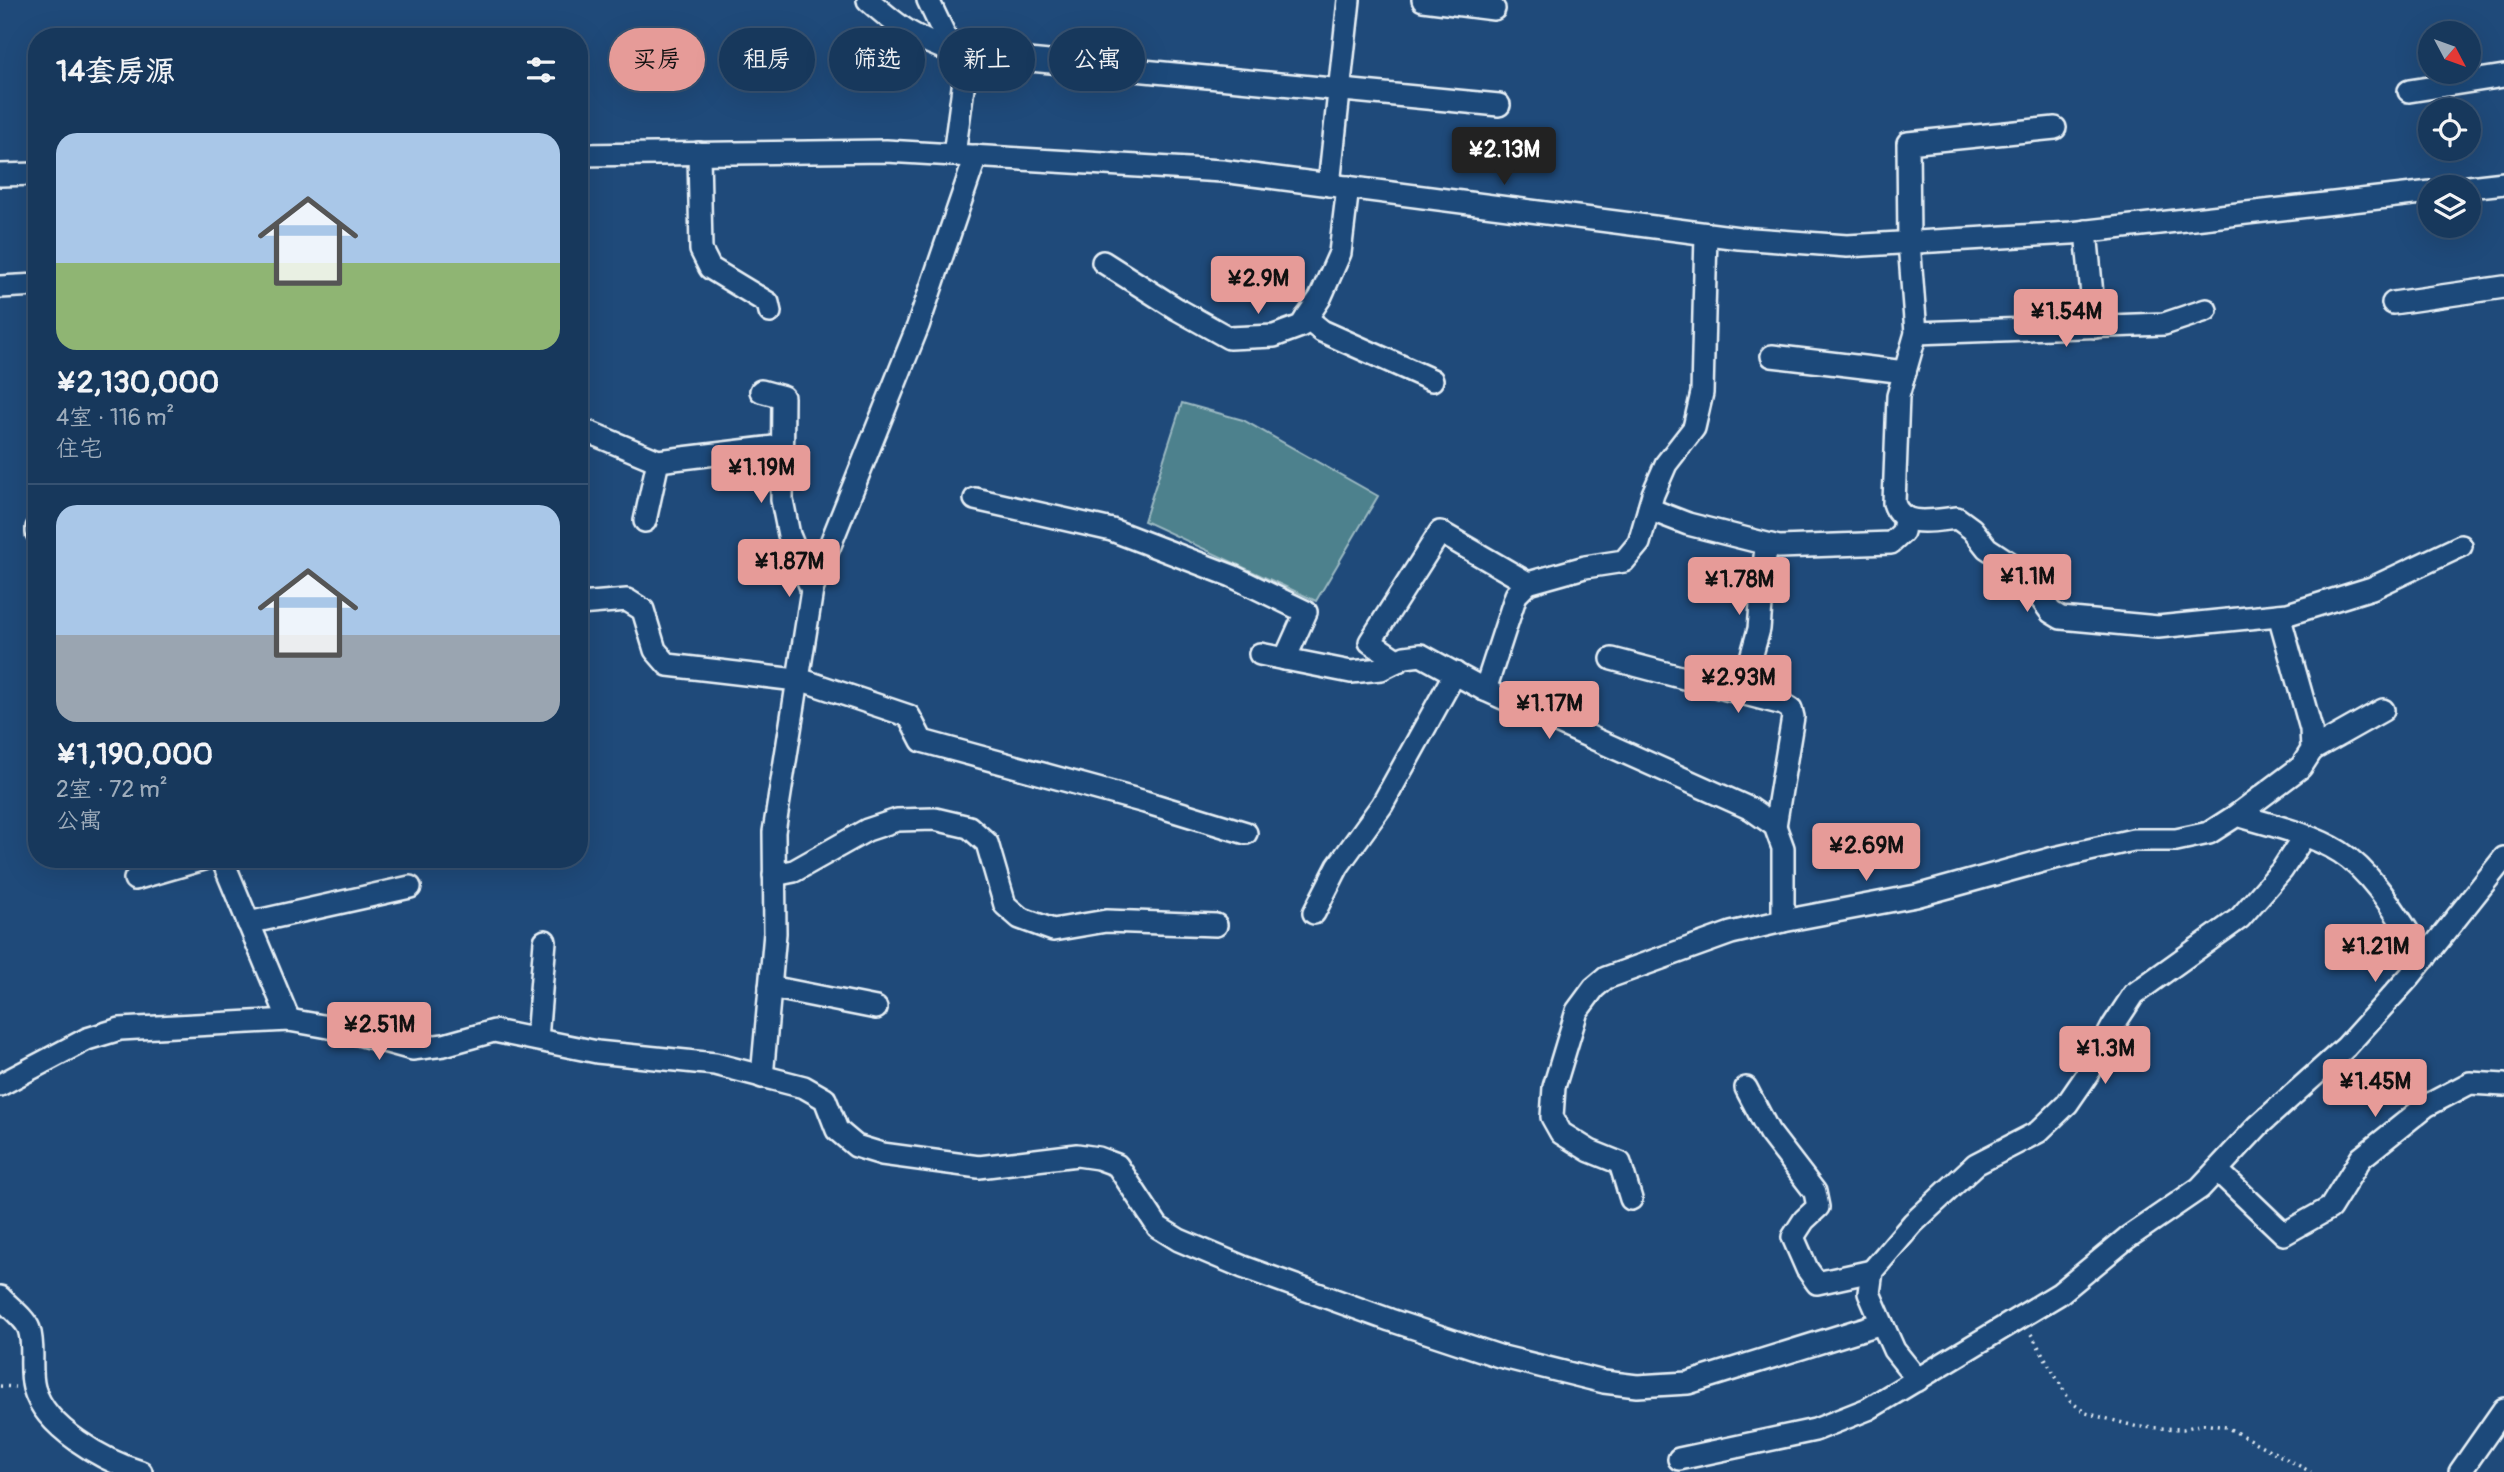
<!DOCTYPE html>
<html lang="zh">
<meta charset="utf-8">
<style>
body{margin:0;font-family:Pangolin,"LXGW WenKai TC",sans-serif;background:#244365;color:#f1f3f6;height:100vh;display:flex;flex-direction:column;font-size:26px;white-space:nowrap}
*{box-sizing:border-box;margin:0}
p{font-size:23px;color:#9eacbb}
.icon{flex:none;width:38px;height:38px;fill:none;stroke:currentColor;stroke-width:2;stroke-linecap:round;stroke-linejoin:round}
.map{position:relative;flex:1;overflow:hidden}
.drawer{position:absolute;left:28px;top:28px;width:560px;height:840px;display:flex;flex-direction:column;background:#17385c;border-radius:28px;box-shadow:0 7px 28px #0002,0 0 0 2px #365272}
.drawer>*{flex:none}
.guide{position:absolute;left:609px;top:28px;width:665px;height:63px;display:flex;gap:14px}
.needle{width:46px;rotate:131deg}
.fabs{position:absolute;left:2418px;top:21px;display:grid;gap:14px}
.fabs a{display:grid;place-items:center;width:63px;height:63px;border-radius:50%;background:#17385c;box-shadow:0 7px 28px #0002,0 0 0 2px #365272;font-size:35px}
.price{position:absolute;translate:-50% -60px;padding:0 16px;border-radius:7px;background:#e69b98;color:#111;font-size:23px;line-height:46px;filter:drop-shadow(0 2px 4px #0008)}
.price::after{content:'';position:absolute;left:50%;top:42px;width:21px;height:16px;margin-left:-10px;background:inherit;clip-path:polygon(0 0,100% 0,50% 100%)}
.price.on{background:#222;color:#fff}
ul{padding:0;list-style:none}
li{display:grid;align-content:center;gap:14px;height:371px;padding:0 28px}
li+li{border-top:2px solid #365272}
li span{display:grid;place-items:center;height:217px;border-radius:21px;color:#555}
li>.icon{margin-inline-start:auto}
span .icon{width:126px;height:126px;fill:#fffc;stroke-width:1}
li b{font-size:30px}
h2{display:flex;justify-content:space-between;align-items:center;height:84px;padding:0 28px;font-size:30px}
.tag{padding:0 24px;border-radius:32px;background:#17385c;box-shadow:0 7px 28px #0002,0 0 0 2px #365272;font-size:24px;line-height:63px}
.tag.on{background:#e69b98;color:#111}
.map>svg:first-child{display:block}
.green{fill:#4e818d;stroke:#9bb9c2;stroke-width:2}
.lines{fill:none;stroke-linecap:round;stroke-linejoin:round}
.minor-casing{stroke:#e8f1f8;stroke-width:26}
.path{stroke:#e8f1f8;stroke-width:3.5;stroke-dasharray:2 5;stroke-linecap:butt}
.minor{stroke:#1f4a7a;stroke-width:21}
</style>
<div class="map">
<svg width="2504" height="1472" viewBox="0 0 2504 1472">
<rect width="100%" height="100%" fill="#1f4a7a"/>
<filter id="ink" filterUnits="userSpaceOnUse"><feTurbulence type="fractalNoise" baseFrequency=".0143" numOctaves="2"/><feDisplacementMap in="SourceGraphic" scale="14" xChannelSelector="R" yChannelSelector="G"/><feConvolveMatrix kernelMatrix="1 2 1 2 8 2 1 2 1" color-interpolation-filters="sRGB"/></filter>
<g filter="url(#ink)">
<path class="green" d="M1182 403 1243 420 1378 496 1316 601 1144 521Z"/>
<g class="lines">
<g class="minor-casing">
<g id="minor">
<path d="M868 0C901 29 914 38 956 53L1499 105"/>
<path d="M928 0 947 40 966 65 954 155"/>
<path d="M1423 0 1494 9"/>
<path d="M2409 91 2504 76"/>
<path d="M2055 128 1908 143 1909 242 1916 333 1898 396 1894 503C1902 529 1935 520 1957 518L1972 529 1987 548 2019 569 2051 612 2061 618 2158 627 2288 614 2372 588 2461 546"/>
<path d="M699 153 701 250 710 268 768 303 770 312"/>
<path d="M579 155 886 151 1222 171 1739 238 1847 246 2071 233 2431 192"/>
<path d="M0 175 37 174"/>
<path d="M1329 185 1349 0"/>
<path d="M2469 187 2504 183"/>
<path d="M2086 231 2095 327"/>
<path d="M1103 262 1177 309 1229 338 1274 336 1301 326 1320 298 1340 253 1348 187"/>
<path d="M0 287 37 285"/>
<path d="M2393 303 2504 287"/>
<path d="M1306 318 1322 331 1432 380"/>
<path d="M1916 333 2164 324 2206 310"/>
<path d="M1772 356 1905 372"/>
<path d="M761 391 783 397 782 500 789 535 812 590"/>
<path d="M579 434 591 433 658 461 782 446"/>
<path d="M975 499 1112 530 1232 576 1306 612 1285 659"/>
<path d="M1649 509 1688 524 1779 547 1891 543 1903 532 1905 519"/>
<path d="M645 521 658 461"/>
<path d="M37 528V533"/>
<path d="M579 604 627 600 643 610 655 650 668 665 805 681 909 716 922 741 1145 802 1246 833"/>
<path d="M1260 654 1351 672 1381 669 1405 657 1421 655 1485 690 1751 809 1775 826 1783 848V921"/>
<path d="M1612 659 1783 704 1791 709 1793 717 1775 826"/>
<path d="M1398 661 1370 642 1440 532 1528 583"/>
<path d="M1485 690 1516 595 1528 583 1585 567 1624 561 1639 543 1653 494 1666 464 1694 428 1702 393 1706 234"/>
<path d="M1741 694 1759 629 1766 545"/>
<path d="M2312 750 2383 710"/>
<path d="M2237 815C2270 825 2309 833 2340 852 2375 874 2402 924 2425 958"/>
<path d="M222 859 289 1020"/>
<path d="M774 875 794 871 867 830 897 820 935 819 969 827 987 843 1005 905 1020 918 1053 930 1106 921 1216 925"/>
<path d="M135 879 204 859"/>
<path d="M1314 913 1338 866 1382 805 1455 673"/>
<path d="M248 923 410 887"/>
<path d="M770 987 876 1008"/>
<path d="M537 1039 545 941"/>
<path d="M762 1077 775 933 774 832 812 590 918 326 976 156"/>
<path d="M0 1085 87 1039 120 1029 289 1020 340 1029 412 1049 444 1045 494 1031 597 1052 715 1064 804 1087 825 1099 837 1130 856 1146 882 1154 979 1167 1077 1155 1098 1158 1117 1165 1158 1227 1179 1240 1243 1267 1390 1320 1499 1356 1604 1382 1637 1386 1688 1383 1882 1323"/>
<path d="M1746 1088 1769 1132 1815 1192 1818 1207 1804 1220 1793 1237 1807 1269 1817 1283 1872 1271"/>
<path d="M2217 1170 2284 1234 2330 1208 2361 1158 2426 1106 2470 1083 2504 1085"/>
<path d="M1631 1199 1620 1163 1590 1151 1561 1133 1552 1117 1554 1087 1577 1011 1594 988 1606 978 1731 933 1783 921 1916 896 2050 859 2133 840H2176L2209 833 2237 815 2301 767 2312 750 2311 729 2279 615"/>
<path d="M0 1297C8 1306 25 1318 29 1329 35 1347 29 1369 34 1388 45 1428 104 1461 141 1472"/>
<path d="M1918 1380 1894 1350 1882 1323 1869 1293 1872 1271 1913 1223 1976 1164 2038 1132 2067 1104 2087 1075 2113 1026 2134 994 2240 918 2282 870 2304 836"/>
<path d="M1679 1459 1815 1430 1868 1409 2059 1294 2127 1238 2200 1188 2258 1126 2346 1047 2411 975 2504 858"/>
<path d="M2460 1472 2504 1409"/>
</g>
</g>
<g class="path">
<path d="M2031 1334 2070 1401 2086 1413 2138 1427 2183 1429 2203 1424 2226 1427 2311 1472"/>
<path d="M0 1386 15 1387"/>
</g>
<use href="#minor" class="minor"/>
</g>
</g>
</svg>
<div class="fabs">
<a><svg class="needle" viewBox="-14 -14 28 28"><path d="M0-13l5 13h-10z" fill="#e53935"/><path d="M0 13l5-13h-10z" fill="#9eacbb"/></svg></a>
<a><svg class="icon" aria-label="locate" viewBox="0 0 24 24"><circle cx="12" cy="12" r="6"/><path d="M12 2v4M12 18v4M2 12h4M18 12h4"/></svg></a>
<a><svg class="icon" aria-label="layers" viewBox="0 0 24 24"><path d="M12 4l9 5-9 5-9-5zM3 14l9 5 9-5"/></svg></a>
</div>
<b class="price on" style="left:1504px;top:187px">¥2.13M</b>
<b class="price" style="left:1258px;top:316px">¥2.9M</b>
<b class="price" style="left:2066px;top:349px">¥1.54M</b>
<b class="price" style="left:761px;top:505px">¥1.19M</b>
<b class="price" style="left:789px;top:599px">¥1.87M</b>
<b class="price" style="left:2027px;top:614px">¥1.1M</b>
<b class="price" style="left:1739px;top:617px">¥1.78M</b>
<b class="price" style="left:1738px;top:715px">¥2.93M</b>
<b class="price" style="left:1549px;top:741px">¥1.17M</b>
<b class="price" style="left:1866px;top:883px">¥2.69M</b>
<b class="price" style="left:2375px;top:984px">¥1.21M</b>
<b class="price" style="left:379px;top:1062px">¥2.51M</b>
<b class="price" style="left:2105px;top:1086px">¥1.3M</b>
<b class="price" style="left:2375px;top:1119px">¥1.45M</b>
<div class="guide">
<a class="tag on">买房</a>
<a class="tag">租房</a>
<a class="tag">筛选</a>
<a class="tag">新上</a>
<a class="tag">公寓</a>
</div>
<section class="drawer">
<h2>14套房源<svg class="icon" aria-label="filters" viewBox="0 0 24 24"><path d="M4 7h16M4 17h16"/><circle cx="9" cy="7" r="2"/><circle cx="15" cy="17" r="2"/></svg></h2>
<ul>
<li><span style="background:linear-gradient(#a9c7e8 60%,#8fb573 0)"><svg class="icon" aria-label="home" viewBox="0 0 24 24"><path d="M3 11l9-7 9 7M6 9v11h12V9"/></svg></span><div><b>¥2,130,000</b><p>4室 · 116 m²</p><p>住宅</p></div></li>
<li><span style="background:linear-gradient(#a9c7e8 60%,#9aa5b1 0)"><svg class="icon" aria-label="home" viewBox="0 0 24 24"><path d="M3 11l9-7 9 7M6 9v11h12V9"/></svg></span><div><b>¥1,190,000</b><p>2室 · 72 m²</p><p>公寓</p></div></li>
</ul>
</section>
</div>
